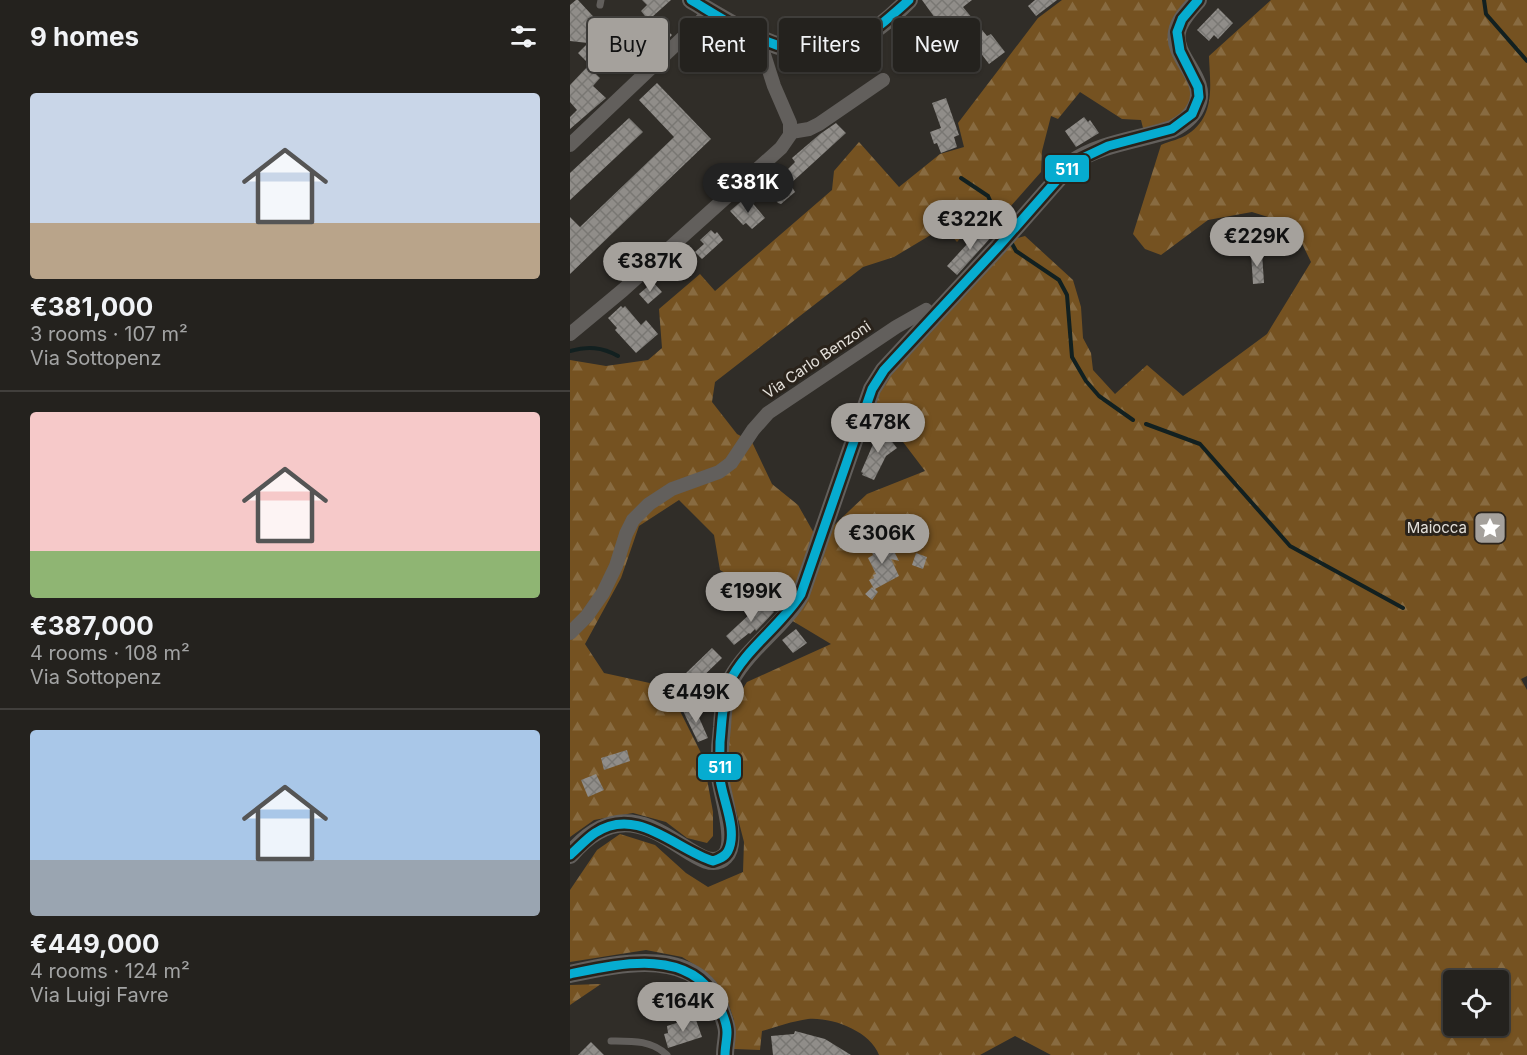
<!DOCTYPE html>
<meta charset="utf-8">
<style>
body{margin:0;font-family:Inter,sans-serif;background:#302f2b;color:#f1f3f6;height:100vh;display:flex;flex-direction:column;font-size:22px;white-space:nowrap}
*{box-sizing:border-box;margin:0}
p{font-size:20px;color:#a3a4a4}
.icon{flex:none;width:33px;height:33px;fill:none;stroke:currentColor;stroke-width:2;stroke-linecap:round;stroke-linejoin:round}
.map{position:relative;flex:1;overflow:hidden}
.panel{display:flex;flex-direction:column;background:#24221e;width:570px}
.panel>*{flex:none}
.top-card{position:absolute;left:18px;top:18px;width:570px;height:54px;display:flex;gap:12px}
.fabs{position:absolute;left:873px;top:970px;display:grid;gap:12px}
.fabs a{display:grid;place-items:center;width:66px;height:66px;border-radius:6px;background:#24221e;box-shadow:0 2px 4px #0004,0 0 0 2px #413f3c;font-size:30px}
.price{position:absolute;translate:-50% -51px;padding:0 14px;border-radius:21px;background:#a5a19c;color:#111;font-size:20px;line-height:39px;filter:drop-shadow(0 2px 3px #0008)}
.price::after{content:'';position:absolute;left:50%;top:36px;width:18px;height:14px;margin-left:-9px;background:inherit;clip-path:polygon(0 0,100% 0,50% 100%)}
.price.on{background:#222;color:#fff}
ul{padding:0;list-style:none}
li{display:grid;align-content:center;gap:12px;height:318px;padding:0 30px}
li+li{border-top:2px solid #413f3c}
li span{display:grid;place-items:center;height:186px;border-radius:6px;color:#555}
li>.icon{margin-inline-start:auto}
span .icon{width:108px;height:108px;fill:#fffc;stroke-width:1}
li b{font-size:26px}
h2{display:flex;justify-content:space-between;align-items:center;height:72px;padding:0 30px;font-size:26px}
.chip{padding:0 21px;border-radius:6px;background:#24221e;box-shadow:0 2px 4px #0004,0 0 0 2px #413f3c;font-size:21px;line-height:54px}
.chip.on{background:#a5a19c;color:#111}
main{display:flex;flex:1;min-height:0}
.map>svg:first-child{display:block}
.forest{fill:url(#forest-firs);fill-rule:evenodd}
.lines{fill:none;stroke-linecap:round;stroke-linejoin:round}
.stream{stroke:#122020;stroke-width:4}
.building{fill:url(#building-cross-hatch)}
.service{stroke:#625f5c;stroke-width:7}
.minor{stroke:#625f5c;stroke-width:14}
.tertiary{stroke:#625f5c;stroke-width:18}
.bus-1-casing{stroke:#2a231b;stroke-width:14}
.bus-1{stroke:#06acd0;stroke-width:9}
.labels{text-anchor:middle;stroke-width:6;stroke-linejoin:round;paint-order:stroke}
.street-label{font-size:15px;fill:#e4e0da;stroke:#2a231b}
.poi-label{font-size:15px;fill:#e4e0da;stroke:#2a231b;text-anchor:end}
.line-badge{stroke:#2a231b;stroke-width:2}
.badge-label{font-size:16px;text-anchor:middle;font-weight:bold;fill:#fff}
</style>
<main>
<section class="panel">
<h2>9 homes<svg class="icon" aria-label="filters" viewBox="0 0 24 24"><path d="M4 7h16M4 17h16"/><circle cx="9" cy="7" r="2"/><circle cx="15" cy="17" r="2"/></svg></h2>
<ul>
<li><span style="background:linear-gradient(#c9d6e8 70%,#b9a48a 0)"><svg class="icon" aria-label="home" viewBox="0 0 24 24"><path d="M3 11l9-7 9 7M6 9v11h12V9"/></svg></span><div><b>€381,000</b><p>3 rooms · 107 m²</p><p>Via Sottopenz</p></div></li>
<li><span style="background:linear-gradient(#f6c9c9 75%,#8fb573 0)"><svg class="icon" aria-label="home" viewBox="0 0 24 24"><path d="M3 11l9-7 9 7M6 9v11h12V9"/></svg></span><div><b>€387,000</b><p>4 rooms · 108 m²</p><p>Via Sottopenz</p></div></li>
<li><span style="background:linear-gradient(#a9c7e8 70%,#9aa5b1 0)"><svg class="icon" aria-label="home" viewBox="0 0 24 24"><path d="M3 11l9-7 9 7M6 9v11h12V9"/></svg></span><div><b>€449,000</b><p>4 rooms · 124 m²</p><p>Via Luigi Favre</p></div></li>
</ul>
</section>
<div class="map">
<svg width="957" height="1055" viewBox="0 0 957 1055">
<defs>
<pattern id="forest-firs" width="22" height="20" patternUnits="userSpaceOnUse" patternTransform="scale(1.5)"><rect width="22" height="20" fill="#755221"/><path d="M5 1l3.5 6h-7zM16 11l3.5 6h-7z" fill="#886b41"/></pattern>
<pattern id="building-cross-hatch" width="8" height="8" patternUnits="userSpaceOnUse" patternTransform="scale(1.5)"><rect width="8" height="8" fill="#908d89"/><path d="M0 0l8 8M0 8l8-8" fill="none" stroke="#797773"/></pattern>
</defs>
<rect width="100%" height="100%" fill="#302d28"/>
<g class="forest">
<path d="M492 0H621L607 19 622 98 611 116 574 132 571 120 552 119 510 92 488 119 481 116 472 151 471 172 440 207 439 227 431 237 416 224 395 233 387 242 374 227 324 257 293 267 145 382 142 402 167 434 182 442 202 484 228 505 245 535 227 584 192 595 150 570 144 535 109 500 69 526 51 578 15 644 34 673 98 687 133 757 143 812V836L137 843 117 838 96 822 63 813 24 820 0 837V360L36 366 78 360 92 348 89 309 130 274 145 291 262 190 264 171 289 142 329 187 370 154 394 147 388 123 468 18Z"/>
<path d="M701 0H957V676L951 679 957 690V1055H481L445 1036 410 1055H309C300 1031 262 1017 238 1019 223 1021 206 1027 192 1031L190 1050 164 1049V1020L155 994 143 979 130 968 112 957 76 950 0 962V890L27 850 50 834 85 845 116 873 138 887 173 872 174 842 156 772 162 705 177 682 261 644 221 620 260 529 297 494 355 471 305 405 314 381 444 239 455 236 503 280 511 307 513 338 521 353 523 370 545 394 577 365 613 396 697 334 741 262 723 225 682 212 638 220 591 255 575 249 563 234 591 145C600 141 611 139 618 134 646 115 640 85 639 56ZM884 981H928V1026H884Z"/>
<path d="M31 984 0 1005V985Z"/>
</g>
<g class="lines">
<g class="stream">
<path d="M914 0 916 14 957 61"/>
<path d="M391 178 418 196 434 231"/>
<path d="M441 242 446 251 489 280 497 295 502 357 516 381 529 396 563 420"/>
<path d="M0 351C18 346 32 347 48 356"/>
<path d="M576 424 630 444 720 546 833 608"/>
</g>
</g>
<g class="building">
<path d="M6 0H8L32 26 24 33 39 48 21 66 8 53 18 43 0 41V5Z"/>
<path d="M72 0H101L82 17 102 35 95 42 81 30 70 40 61 31 75 16 71 11 77 5Z"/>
<path d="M352 0H402L393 7 417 36 421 34 435 52 419 64 397 35 395 36 390 30H379L370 25Z"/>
<path d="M465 0H487L466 16 458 6Z"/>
<path d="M648 8 663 23 648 39 644 35 639 41 627 30Z"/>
<path d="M64 38 78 52 60 68 47 54Z"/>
<path d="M18 66 30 78 23 86 36 98 0 129V117L7 110 0 102V85Z"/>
<path d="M87 83 141 139 0 274V217L10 227 104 137 69 100Z"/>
<path d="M376 98 389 135 384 137 387 147 371 153 367 143 364 144 360 132 371 128 362 103Z"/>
<path d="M514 117 518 122 520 120 529 133 506 147 495 131Z"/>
<path d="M59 118 73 132 0 200V173Z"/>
<path d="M266 123 276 133 220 184 225 192 211 204 208 203 195 188 197 187 194 183 208 170 212 175 225 162 222 158 250 134Z"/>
<path d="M175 198 178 202 180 200 195 218 182 229 176 223 173 225 160 211Z"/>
<path d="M415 226 424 234 387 275 377 266 398 243 400 245Z"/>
<path d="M141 230 145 234 147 232 153 240 132 259 125 252 134 244 130 240Z"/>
<path d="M692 252 694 283 683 284 681 253Z"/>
<path d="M83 282 92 292 78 304 69 294Z"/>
<path d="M51 306 53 308 55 306 71 325 76 320 88 334 66 353 45 330 47 328 38 318Z"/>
<path d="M312 429 327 448 316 456 304 480 292 475 293 473 291 472 304 442 300 437Z"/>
<path d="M317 537 329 561 321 559 329 576 305 589 308 592 302 600 295 594 302 587 304 589 299 580 304 578 303 575 306 574 298 558 303 555 299 546Z"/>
<path d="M346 553 357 557 353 569 342 565Z"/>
<path d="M194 601 204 612 186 631 185 629 180 634 179 633 164 645 156 636Z"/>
<path d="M226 629 237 643 223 653 212 640Z"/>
<path d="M142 648 152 658 125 684 115 674Z"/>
<path d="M124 706 138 738 128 742 113 711Z"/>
<path d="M57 750 60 761 34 770 31 758Z"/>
<path d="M26 774 34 790 18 797 11 780Z"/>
<path d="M125 1017 132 1037 98 1048 94 1034 98 1033 97 1026Z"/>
<path d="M225 1031 255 1039 281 1055H203L201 1036 224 1034Z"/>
<path d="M21 1042 34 1055H8Z"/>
</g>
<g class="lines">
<g class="service">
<path d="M30 5 31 0"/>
<path d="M41 1041C62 1041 81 1040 97 1055"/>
</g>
<g class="minor">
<path d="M221 132 239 129 249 124 313 80"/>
<path d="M0 145 141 11"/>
<path d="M0 334 53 290 211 148 220 135V123L204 86 189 39"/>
<path d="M0 633 17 616 33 593 46 566 56 534 63 520 79 504 102 489 149 472 161 463 183 430 198 413 326 327 356 310 362 316"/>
</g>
<g class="tertiary">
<path d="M121 0C209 52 255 85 339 0"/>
<path d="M0 855C71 770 126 886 155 856 169 843 152 795 150 777 149 760 150 743 152 727 153 710 154 693 162 678 180 646 214 626 231 594L302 389 314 370 428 247 502 163C531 143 569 140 602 129 612 124 621 118 626 107 640 79 602 59 607 32 609 20 620 9 628 0"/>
<path d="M0 974C50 963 130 945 151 1010 153 1017 157 1025 157 1032 157 1039 155 1047 155 1055"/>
</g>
<g class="bus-1-casing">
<g id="bus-1">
<path d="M121 0C168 28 228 71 284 42 305 31 321 16 339 0"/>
<path d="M0 855C8 848 16 839 25 833 67 805 105 849 143 861 149 859 155 857 158 851 168 831 153 801 150 779 149 767 150 754 150 742 152 723 152 702 159 683 174 650 211 626 231 594L302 389 314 370 428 247 502 163 538 146 602 129 622 114 629 97 628 87 610 51 607 32 612 19 628 0"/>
<path d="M0 974C48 964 119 947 147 1001 151 1011 157 1021 157 1032 157 1040 155 1047 155 1055"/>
</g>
</g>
<use href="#bus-1" class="bus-1"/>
</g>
<defs>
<g id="sight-square" transform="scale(1.725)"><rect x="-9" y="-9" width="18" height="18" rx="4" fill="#a5a19c" stroke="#2a231b"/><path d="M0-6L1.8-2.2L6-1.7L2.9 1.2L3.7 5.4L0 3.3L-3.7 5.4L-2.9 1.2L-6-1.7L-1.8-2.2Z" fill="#fff"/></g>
</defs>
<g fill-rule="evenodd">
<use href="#sight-square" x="920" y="528"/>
</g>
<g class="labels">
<g class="street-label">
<text transform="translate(247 360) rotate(-34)" y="5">Via Carlo Benzoni</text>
</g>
<g class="poi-label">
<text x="897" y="533">Maiocca</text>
</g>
</g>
<g class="line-badge">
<rect x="474" y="154" width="46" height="29" rx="6" fill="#06acd0"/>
<rect x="127" y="753" width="45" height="28" rx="6" fill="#06acd0"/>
</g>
<g class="badge-label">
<text x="497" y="175">511</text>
<text x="150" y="773">511</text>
</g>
</svg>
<div class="fabs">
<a><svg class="icon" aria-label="locate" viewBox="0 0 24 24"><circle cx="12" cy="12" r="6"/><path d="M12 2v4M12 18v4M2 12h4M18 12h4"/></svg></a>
</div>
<b class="price on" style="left:178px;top:214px">€381K</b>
<b class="price" style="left:400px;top:251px">€322K</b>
<b class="price" style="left:687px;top:268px">€229K</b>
<b class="price" style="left:80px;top:293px">€387K</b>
<b class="price" style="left:308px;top:454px">€478K</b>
<b class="price" style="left:312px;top:565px">€306K</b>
<b class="price" style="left:181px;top:623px">€199K</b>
<b class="price" style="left:126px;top:724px">€449K</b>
<b class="price" style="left:113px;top:1033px">€164K</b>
<div class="top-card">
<a class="chip on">Buy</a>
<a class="chip">Rent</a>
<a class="chip">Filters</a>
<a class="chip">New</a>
</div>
</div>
</main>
